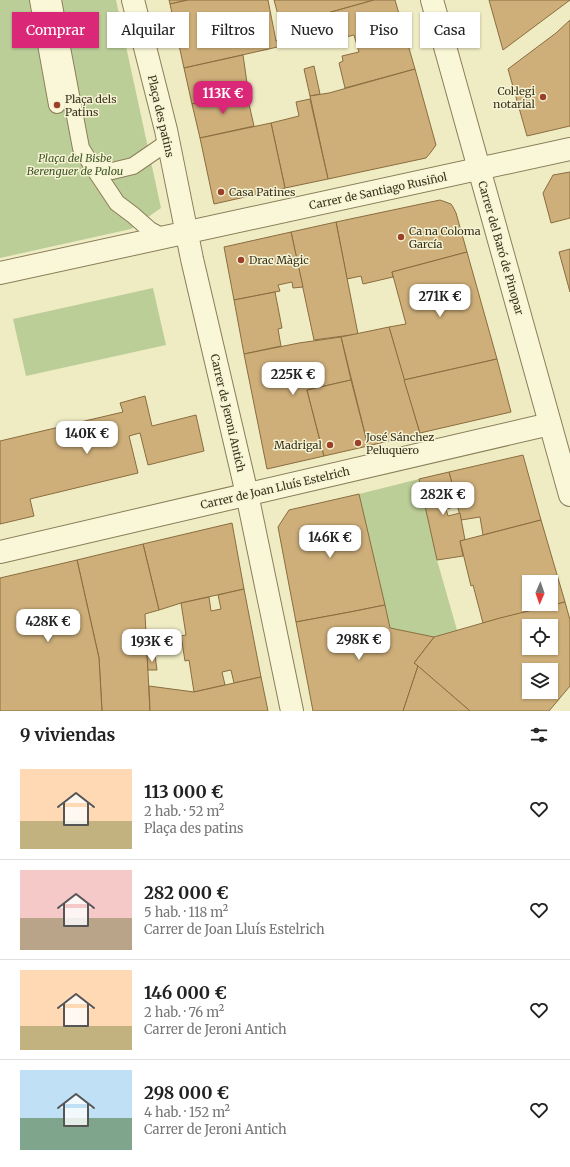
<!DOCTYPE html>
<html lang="es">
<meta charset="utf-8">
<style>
body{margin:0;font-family:Merriweather,serif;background:#f2f2f2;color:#222;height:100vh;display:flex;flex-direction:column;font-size:15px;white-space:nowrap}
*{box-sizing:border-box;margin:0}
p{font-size:13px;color:#767676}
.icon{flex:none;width:22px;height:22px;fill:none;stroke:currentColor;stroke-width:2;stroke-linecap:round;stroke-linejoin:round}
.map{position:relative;height:711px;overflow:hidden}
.side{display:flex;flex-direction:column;background:#fff;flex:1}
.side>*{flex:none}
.hud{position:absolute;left:12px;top:12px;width:546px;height:36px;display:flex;gap:8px}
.needle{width:26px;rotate:182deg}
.buttons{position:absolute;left:522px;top:575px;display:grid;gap:8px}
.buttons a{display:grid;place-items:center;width:36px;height:36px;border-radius:0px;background:#fff;box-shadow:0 1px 3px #0004;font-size:20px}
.price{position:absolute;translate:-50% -34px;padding:0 9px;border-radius:8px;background:#fff;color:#222;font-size:13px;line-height:26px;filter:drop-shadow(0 1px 2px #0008)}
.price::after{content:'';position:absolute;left:50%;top:24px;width:12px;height:9px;margin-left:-6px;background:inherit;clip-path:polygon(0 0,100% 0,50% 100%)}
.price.selected{background:#db2777;color:#fff}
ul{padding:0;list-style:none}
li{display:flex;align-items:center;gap:12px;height:100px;padding:0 20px}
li+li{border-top:1px solid #e0e0e0}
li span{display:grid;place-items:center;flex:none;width:112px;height:80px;border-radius:0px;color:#555}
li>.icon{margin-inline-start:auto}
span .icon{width:48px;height:48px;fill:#fffc;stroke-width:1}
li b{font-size:17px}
h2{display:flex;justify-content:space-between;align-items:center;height:48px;padding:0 20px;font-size:17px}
.chip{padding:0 14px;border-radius:0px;background:#fff;box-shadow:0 1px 3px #0004;font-size:14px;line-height:36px}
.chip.selected{background:#db2777;color:#fff}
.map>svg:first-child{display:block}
.green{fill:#bcce98}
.building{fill:#ceaf7a;stroke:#8a6d3f;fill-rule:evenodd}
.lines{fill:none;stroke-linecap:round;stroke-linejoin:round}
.service-casing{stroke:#8b7e5a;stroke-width:18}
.minor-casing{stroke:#8b7e5a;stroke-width:24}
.tertiary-casing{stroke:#8b7e5a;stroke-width:24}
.service{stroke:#faf7d8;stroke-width:16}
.minor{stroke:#faf7d8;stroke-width:22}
.tertiary{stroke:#faf7d8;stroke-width:22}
.poi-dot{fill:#9b4029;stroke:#f6f4d4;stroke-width:1.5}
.labels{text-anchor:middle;stroke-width:3;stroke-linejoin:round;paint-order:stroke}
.poi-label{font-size:11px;fill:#3a321e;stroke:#f6f4d4;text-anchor:start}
.street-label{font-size:11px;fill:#3a321e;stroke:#f6f4d4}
.park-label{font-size:11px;font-style:italic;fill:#405725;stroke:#f6f4d4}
</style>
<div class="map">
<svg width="570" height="711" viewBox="0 0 570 711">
<rect width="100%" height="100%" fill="#efecc4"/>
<g class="green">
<path d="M0 0H116L161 208 131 229 0 258Z"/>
<path d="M153 288 166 345 26 376 13 319Z"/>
<path d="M419 479 437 560 457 630 434 637 390 628 359 494Z"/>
</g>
<g class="building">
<path d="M169 0H188L170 4Z"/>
<path d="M188 0H268L276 41 287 37 291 44 184 68 170 4Z"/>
<path d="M274 0H374L281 26Z"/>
<path d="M374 0H395L415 69 345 88 339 63 343 61 342 56 359 52 354 35 330 41 328 37 298 45 292 23Z"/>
<path d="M489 0H570L503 50Z"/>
<path d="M570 20V126L527 136 508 69 556 33Z"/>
<path d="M243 55 248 90 192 104 184 68Z"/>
<path d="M314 66 320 94 310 96 304 69Z"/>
<path d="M415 69 436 145 431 152 426 158 328 179 310 96 329 93Z"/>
<path d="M246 91 254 126 200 138 192 104Z"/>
<path d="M310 99 328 179 285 188 271 123 299 116 296 102Z"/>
<path d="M271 123 285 188 214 204 200 138Z"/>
<path d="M570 172V218L551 223 543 193 553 175Z"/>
<path d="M440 200 451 204 453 207 456 213 467 252 392 272 393 277 363 284 361 276 347 279 336 222Z"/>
<path d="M336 222 358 334 314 340 291 232Z"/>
<path d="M291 232 303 287 293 288 292 282 278 285 280 291 234 300 224 247Z"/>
<path d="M570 249V292L559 252Z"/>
<path d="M467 252 497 359 404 380 389 327 406 324 392 272Z"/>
<path d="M275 292 282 328 278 329 281 346 244 354 234 300Z"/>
<path d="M389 327 420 433 368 446 341 337Z"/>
<path d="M341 337 351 380 307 390 324 456 267 469 244 354 299 343Z"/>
<path d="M497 359 511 412 420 433 404 380Z"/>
<path d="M351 380 368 446 324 456 307 390Z"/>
<path d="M145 396 152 426 196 415 204 451 148 465 140 433 129 436 138 473 30 499 34 516 0 524V441L123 412 120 403Z"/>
<path d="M523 455 541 520 483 535 480 517 461 520 449 472Z"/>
<path d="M449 472 458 506 446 509 448 516 460 513 465 540 460 541 463 556 437 560 419 479Z"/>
<path d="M359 494 385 605 350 612 296 622 278 527 289 510Z"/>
<path d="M541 520 565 602 483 623 473 585 471 586 460 541ZM529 582H551V604H529Z"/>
<path d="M232 523 244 589 181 603 159 610 143 544Z"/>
<path d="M143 544 159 610 145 614 150 711H102L99 658 77 560Z"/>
<path d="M77 560 99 658 102 711H0V578Z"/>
<path d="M244 589 261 677 234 683 231 670 222 672 225 685 194 692 189 660 185 661 181 636 186 635 181 603 209 597 211 611 221 609 218 595Z"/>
<path d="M565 602 570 620V686L549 711H470L414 663 434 637 500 618ZM529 626H551V648H529ZM529 670H551V692H529Z"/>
<path d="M385 605 390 628 434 637 414 663 418 666 403 711H313L296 622 350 612Z"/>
<path d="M147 655H155L157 670H148Z"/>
<path d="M418 666 470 711H403Z"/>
<path d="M261 677 268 711H150L149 686 194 692Z"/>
</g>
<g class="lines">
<g class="service-casing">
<g id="service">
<path d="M38 0 57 105"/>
<path d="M53 0 81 148 91 164 117 203 133 215 150 230 163 237"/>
<path d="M91 164 112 171 133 166 168 142"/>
</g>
</g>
<g class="minor-casing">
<g id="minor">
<path d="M133 0 166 130 192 259 247 494 292 711"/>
<path d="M0 273 570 149"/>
<path d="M0 552 550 424"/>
</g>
</g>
<g class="tertiary-casing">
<path id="tertiary" d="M432 0 570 495"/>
</g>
<use href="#service" class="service"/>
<use href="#minor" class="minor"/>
<use href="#tertiary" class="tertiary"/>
</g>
<g class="poi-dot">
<circle cx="543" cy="97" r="4"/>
<circle cx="57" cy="105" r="4"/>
<circle cx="221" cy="192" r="4"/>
<circle cx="401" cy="237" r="4"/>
<circle cx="241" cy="260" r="4"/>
<circle cx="358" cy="443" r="4"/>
<circle cx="330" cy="445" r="4"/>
</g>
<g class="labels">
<g class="poi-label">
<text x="535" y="95" text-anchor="end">Col·legi<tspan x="535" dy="13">notarial</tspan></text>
<text x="65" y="103">Plaça dels<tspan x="65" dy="13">Patins</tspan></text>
<text x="229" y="196">Casa Patines</text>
<text x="409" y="235">Ca na Coloma<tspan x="409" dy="13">García</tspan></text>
<text x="249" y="264">Drac Màgic</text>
<text x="366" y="441">José Sánchez<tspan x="366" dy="13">Peluquero</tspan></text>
<text x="322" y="449" text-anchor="end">Madrigal</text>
</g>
<g class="street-label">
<text transform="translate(161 116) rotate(77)" y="4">Plaça des patins</text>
<text transform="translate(378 191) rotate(-12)" y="4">Carrer de Santiago Rusiñol</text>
<text transform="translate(501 248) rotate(74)" y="4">Carrer del Baró de Pinopar</text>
<text transform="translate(228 413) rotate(77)" y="4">Carrer de Jeroni Antich</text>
<text transform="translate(275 488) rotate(-13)" y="4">Carrer de Joan Lluís Estelrich</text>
</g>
<g class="park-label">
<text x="75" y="162">Plaça del Bisbe<tspan x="75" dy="13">Berenguer de Palou</tspan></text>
</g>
</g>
</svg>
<div class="buttons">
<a><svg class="needle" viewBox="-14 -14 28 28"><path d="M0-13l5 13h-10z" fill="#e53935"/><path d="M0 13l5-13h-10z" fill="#767676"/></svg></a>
<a><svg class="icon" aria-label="locate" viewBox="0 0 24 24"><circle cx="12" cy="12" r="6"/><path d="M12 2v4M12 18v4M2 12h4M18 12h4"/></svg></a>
<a><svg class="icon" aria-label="layers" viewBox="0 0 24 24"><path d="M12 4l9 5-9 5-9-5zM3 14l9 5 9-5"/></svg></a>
</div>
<b class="price selected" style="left:223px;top:115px">113K €</b>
<b class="price" style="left:440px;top:318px">271K €</b>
<b class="price" style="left:293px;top:396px">225K €</b>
<b class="price" style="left:87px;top:455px">140K €</b>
<b class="price" style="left:443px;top:516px">282K €</b>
<b class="price" style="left:330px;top:559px">146K €</b>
<b class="price" style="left:48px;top:643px">428K €</b>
<b class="price" style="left:359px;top:661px">298K €</b>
<b class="price" style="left:152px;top:663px">193K €</b>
<div class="hud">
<a class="chip selected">Comprar</a>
<a class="chip">Alquilar</a>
<a class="chip">Filtros</a>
<a class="chip">Nuevo</a>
<a class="chip">Piso</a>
<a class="chip">Casa</a>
</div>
</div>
<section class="side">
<h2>9 viviendas<svg class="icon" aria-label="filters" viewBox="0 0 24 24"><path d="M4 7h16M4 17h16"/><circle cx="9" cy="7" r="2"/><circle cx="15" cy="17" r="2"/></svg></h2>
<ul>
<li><span style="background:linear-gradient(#ffd9b3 65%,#c2b280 0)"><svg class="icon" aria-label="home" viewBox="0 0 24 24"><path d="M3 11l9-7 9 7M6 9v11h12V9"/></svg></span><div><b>113 000 €</b><p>2 hab. · 52 m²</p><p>Plaça des patins</p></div><svg class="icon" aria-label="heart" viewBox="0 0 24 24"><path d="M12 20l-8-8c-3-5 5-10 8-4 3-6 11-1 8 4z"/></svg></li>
<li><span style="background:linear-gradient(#f6c9c9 60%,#b9a48a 0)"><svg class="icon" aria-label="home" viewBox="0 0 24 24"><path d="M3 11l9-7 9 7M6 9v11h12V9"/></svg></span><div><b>282 000 €</b><p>5 hab. · 118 m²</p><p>Carrer de Joan Lluís Estelrich</p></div><svg class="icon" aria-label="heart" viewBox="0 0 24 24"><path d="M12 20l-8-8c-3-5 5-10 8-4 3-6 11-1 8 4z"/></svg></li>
<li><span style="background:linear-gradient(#ffd9b3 70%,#c2b280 0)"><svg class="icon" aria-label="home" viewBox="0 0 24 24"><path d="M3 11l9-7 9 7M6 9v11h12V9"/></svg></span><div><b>146 000 €</b><p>2 hab. · 76 m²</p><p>Carrer de Jeroni Antich</p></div><svg class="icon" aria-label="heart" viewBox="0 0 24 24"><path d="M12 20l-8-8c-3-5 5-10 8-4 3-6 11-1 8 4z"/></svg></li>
<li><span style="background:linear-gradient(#bfe0f5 60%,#7fa58c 0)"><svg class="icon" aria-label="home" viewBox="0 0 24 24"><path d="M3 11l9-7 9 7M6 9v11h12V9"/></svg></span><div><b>298 000 €</b><p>4 hab. · 152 m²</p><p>Carrer de Jeroni Antich</p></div><svg class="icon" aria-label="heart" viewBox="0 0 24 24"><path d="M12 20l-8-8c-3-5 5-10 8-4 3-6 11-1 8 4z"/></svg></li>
</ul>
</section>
